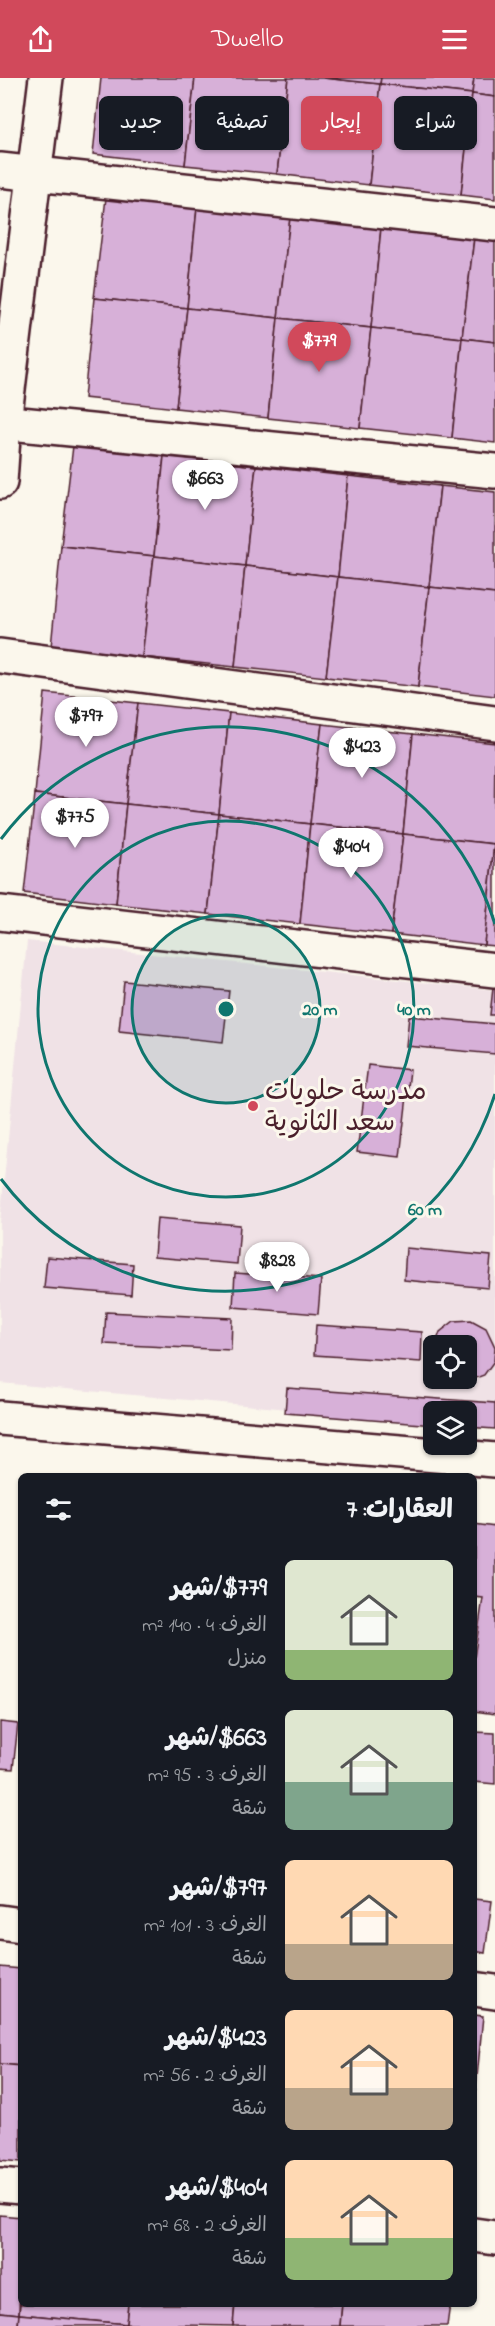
<!DOCTYPE html>
<html lang="ar">
<meta charset="utf-8">
<style>
body{margin:0;font-family:"Indie Flower","Playpen Sans Arabic",sans-serif;background:#20242c;color:#f1f3f6;direction:rtl;height:100vh;display:flex;flex-direction:column;font-size:22px;white-space:nowrap}
*{box-sizing:border-box;margin:0}
p{font-size:20px;color:#9ea1a6}
.icon{flex:none;width:33px;height:33px;fill:none;stroke:currentColor;stroke-width:2;stroke-linecap:round;stroke-linejoin:round}
.map{position:relative;flex:1;overflow:hidden;direction:ltr}
.panel{position:absolute;left:18px;top:1395px;width:459px;height:834px;display:flex;flex-direction:column;background:#171b24;border-radius:9px;box-shadow:0 2px 4px #0004;direction:rtl}
.panel>*{flex:none}
.banner{position:absolute;left:18px;top:18px;width:459px;height:54px;direction:rtl;display:flex;gap:12px}
.controls{position:absolute;left:423px;top:1257px;display:grid;gap:12px}
.controls a{display:grid;place-items:center;width:54px;height:54px;border-radius:9px;background:#171b24;box-shadow:0 2px 4px #0004;font-size:30px}
.price{position:absolute;translate:-50% -51px;padding:0 14px;border-radius:21px;background:#fff;color:#222;font-size:20px;line-height:39px;filter:drop-shadow(0 2px 3px #0008)}
.price::after{content:'';position:absolute;left:50%;top:36px;width:18px;height:14px;margin-left:-9px;background:inherit;clip-path:polygon(0 0,100% 0,50% 100%)}
.price.selected{background:#d1495b;color:#fff}
ul{padding:0;list-style:none}
li{display:flex;align-items:center;gap:18px;height:150px;padding:0 24px}
li span{display:grid;place-items:center;flex:none;width:168px;height:120px;border-radius:9px;color:#555}
li>.icon{margin-inline-start:auto}
span .icon{width:72px;height:72px;fill:#fffc;stroke-width:1}
li b{font-size:26px}
h2{display:flex;justify-content:space-between;align-items:center;height:72px;padding:0 24px;font-size:26px}
.pill{padding:0 21px;border-radius:9px;background:#171b24;box-shadow:0 2px 4px #0004;font-size:21px;line-height:54px}
.pill.selected{background:#d1495b;color:#fff}
header{display:flex;justify-content:space-between;align-items:center;height:78px;padding:0 24px;background:#d1495b;color:#fff;font-size:27px;font-weight:600}
.map>svg:first-child{display:block}
.built{fill:#f0e2e6;fill-rule:evenodd}
.building{fill:#d7b0d8;stroke:#4a1f2b;stroke-width:1.5}
.lines{fill:none;stroke-linecap:round;stroke-linejoin:round}
.street-casing{stroke:#4a1f2b;stroke-width:38}
.secondary-casing{stroke:#4a1f2b;stroke-width:38}
.street{stroke:#fbf7ec;stroke-width:33}
.secondary{stroke:#fbf7ec;stroke-width:33}
.ring{fill:none;stroke:#0f766e;stroke-width:3}
.poi-dot{fill:#d1495b;stroke:#fbf7ec;stroke-width:2}
.labels{text-anchor:middle;stroke-width:6;stroke-linejoin:round;paint-order:stroke}
.poi-label{font-size:27px;fill:#4a1f2b;stroke:#fbf7ec;text-anchor:start}
.centre{fill:#0f766e;stroke:#fbf7ec;stroke-width:3}
.ring-label{font-size:18px;text-anchor:middle;font-weight:bold;fill:#0f766e;stroke:#fbf7ec;stroke-width:6;stroke-linejoin:round;paint-order:stroke}
</style>
<header><svg class="icon" aria-label="menu" viewBox="0 0 24 24"><path d="M4 6h16M4 12h16M4 18h16"/></svg>Dwello<svg class="icon" aria-label="share" viewBox="0 0 24 24"><path d="M12 15V3M7 8l5-5 5 5M5 13v7h14v-7"/></svg></header>
<div class="map">
<svg width="495" height="2248" viewBox="0 0 495 2248">
<rect width="100%" height="100%" fill="#fbf7ec"/>
<filter id="ink" filterUnits="userSpaceOnUse"><feTurbulence type="fractalNoise" baseFrequency=".0167" numOctaves="2"/><feDisplacementMap in="SourceGraphic" scale="12" xChannelSelector="R" yChannelSelector="G"/><feConvolveMatrix kernelMatrix="1 2 1 2 8 2 1 2 1" color-interpolation-filters="sRGB"/></filter>
<g filter="url(#ink)">
<path class="built" d="M27 863 495 912V1350L466 1334H434L433 1344 0 1305V1144ZM434 1268H466V1300H434Z"/>
<g class="building">
<path d="M101 0H195L185 87 93 76Z"/>
<path d="M195 0H288L277 96 185 87Z"/>
<path d="M288 0H323L380 6 369 107 277 96Z"/>
<path d="M323 0H381L380 6Z"/>
<path d="M381 0H474L472 16 380 6Z"/>
<path d="M474 0H495V19L472 16Z"/>
<path d="M380 6 472 16 461 117 369 107Z"/>
<path d="M472 16 495 19V121L461 117Z"/>
<path d="M106 120 197 130 187 230 94 220Z"/>
<path d="M197 130 290 140 278 240 187 230Z"/>
<path d="M290 140 381 150 371 250 278 240Z"/>
<path d="M381 150 474 160 462 260 371 250Z"/>
<path d="M474 160 495 162V264L462 260Z"/>
<path d="M94 220 187 230 176 330 84 320Z"/>
<path d="M187 230 278 240 268 340 176 330Z"/>
<path d="M278 240 371 250 360 350 268 340Z"/>
<path d="M371 250 462 260 452 360 360 350Z"/>
<path d="M462 260 495 264V365L452 360Z"/>
<path d="M73 368 164 378 154 478 61 468Z"/>
<path d="M164 378 256 388 245 488 154 478Z"/>
<path d="M256 388 348 398 338 499 245 488Z"/>
<path d="M348 398 440 408 429 509 338 499Z"/>
<path d="M440 408 495 414V516L429 509Z"/>
<path d="M61 468 154 478 142 579 51 569Z"/>
<path d="M154 478 245 488 235 589 142 579Z"/>
<path d="M245 488 338 499 326 599 235 589Z"/>
<path d="M338 499 429 509 418 609 326 599Z"/>
<path d="M429 509 495 516V618L418 609Z"/>
<path d="M45 615 138 625 126 726 35 716Z"/>
<path d="M138 625 229 635 219 736 126 726Z"/>
<path d="M229 635 322 646 310 746 219 736Z"/>
<path d="M322 646 413 656 403 756 310 746Z"/>
<path d="M413 656 495 665 494 766 403 756Z"/>
<path d="M35 716 126 726 116 826 24 815Z"/>
<path d="M126 726 219 736 208 836 116 826Z"/>
<path d="M219 736 310 746 300 846 208 836Z"/>
<path d="M310 746 403 756 391 856 300 846Z"/>
<path d="M403 756 494 766 484 867 391 856Z"/>
<path d="M494 766H495V868L484 867Z"/>
<path d="M124 903 229 913 223 964 119 953Z"/>
<path d="M493 910H495V937H490Z"/>
<path d="M409 938 495 946V976L406 968Z"/>
<path d="M368 987 410 992 400 1079 357 1074Z"/>
<path d="M157 1140 240 1147 237 1186 154 1179Z"/>
<path d="M406 1170 491 1178 488 1210 404 1202Z"/>
<path d="M47 1179 133 1186 131 1217 44 1210Z"/>
<path d="M235 1195 321 1201 318 1236 233 1229Z"/>
<path d="M106 1234 232 1240 231 1272 104 1266Z"/>
<path d="M471 1242 486 1250 495 1269 494 1283 484 1297 468 1303 455 1300H466V1268H435L440 1254 454 1243Z"/>
<path d="M316 1247 422 1254 421 1284 314 1277Z"/>
<path d="M287 1310 495 1325V1351L466 1349V1334H434V1347L285 1335Z"/>
<path d="M474 1446 495 1449V1636L474 1633V1580L483 1520 474 1519Z"/>
<path d="M0 1644 18 1646 13 1691 0 1690Z"/>
<path d="M474 1654 495 1655V1706L474 1704Z"/>
<path d="M474 1821 492 1823 485 1875 474 1873Z"/>
<path d="M0 1889 21 1891V1988L0 1986Z"/>
<path d="M474 1937 483 1938 474 2029Z"/>
<path d="M0 1986 21 1988V2084L0 2082Z"/>
<path d="M0 2137 21 2139 19 2236 0 2234Z"/>
<path d="M21 2218V2226H128L126 2246 19 2236Z"/>
<path d="M128 2226H235L233 2248 126 2246Z"/>
<path d="M235 2226H342L340 2248H233Z"/>
<path d="M342 2226H450L447 2248H340Z"/>
<path d="M0 2234 19 2236 18 2248H0Z"/>
<path d="M19 2236 126 2246V2248H18Z"/>
</g>
<g class="lines">
<g class="street-casing">
<g id="street">
<path d="M0 92 495 146"/>
<path d="M0 344 495 393"/>
<path d="M0 404 4 344 46 0"/>
<path d="M0 578 495 645"/>
<path d="M0 835 495 892"/>
<path d="M0 1844 21 1847"/>
<path d="M474 1911 495 1914"/>
<path d="M0 2107 21 2109"/>
<path d="M474 2157 495 2160"/>
</g>
</g>
<g class="secondary-casing">
<path id="secondary" d="M0 1340 495 1382"/>
</g>
<use href="#street" class="street"/>
<use href="#secondary" class="secondary"/>
</g>
</g>
<circle cx="226" cy="931" r="94" fill="#0f766e" fill-opacity=".12"/>
<g class="ring">
<circle cx="226" cy="931" r="94"/>
<circle cx="226" cy="931" r="188"/>
<path d="M495 1016A282 282 0 0 1 1 1101M1 761A282 282 0 0 1 495 846"/>
</g>
<circle class="poi-dot" cx="253" cy="1028" r="6"/>
<g class="labels">
<g class="poi-label">
<text x="265" y="1021">مدرسة حلويات<tspan x="265" dy="31">سعد الثانوية</tspan></text>
</g>
</g>
<circle cx="226" cy="931" r="9" class="centre"/>
<g class="ring-label">
<text x="320" y="937">20 m</text>
<text x="414" y="937">40 m</text>
<text x="425" y="1137">60 m</text>
</g>
</svg>
<div class="controls">
<a><svg class="icon" aria-label="locate" viewBox="0 0 24 24"><circle cx="12" cy="12" r="6"/><path d="M12 2v4M12 18v4M2 12h4M18 12h4"/></svg></a>
<a><svg class="icon" aria-label="layers" viewBox="0 0 24 24"><path d="M12 4l9 5-9 5-9-5zM3 14l9 5 9-5"/></svg></a>
</div>
<b class="price selected" style="left:319px;top:295px">$779</b>
<b class="price" style="left:205px;top:433px">$663</b>
<b class="price" style="left:86px;top:670px">$797</b>
<b class="price" style="left:362px;top:701px">$423</b>
<b class="price" style="left:75px;top:771px">$775</b>
<b class="price" style="left:351px;top:801px">$404</b>
<b class="price" style="left:277px;top:1215px">$828</b>
<div class="banner">
<a class="pill">شراء</a>
<a class="pill selected">إيجار</a>
<a class="pill">تصفية</a>
<a class="pill">جديد</a>
</div>
<section class="panel">
<h2>العقارات: 7<svg class="icon" aria-label="filters" viewBox="0 0 24 24"><path d="M4 7h16M4 17h16"/><circle cx="9" cy="7" r="2"/><circle cx="15" cy="17" r="2"/></svg></h2>
<ul>
<li><span style="background:linear-gradient(#dfe7d0 75%,#8fb573 0)"><svg class="icon" aria-label="home" viewBox="0 0 24 24"><path d="M3 11l9-7 9 7M6 9v11h12V9"/></svg></span><div><b>$779/شهر</b><p>الغرف: 4 · 140 m²</p><p>منزل</p></div></li>
<li><span style="background:linear-gradient(#dfe7d0 60%,#7fa58c 0)"><svg class="icon" aria-label="home" viewBox="0 0 24 24"><path d="M3 11l9-7 9 7M6 9v11h12V9"/></svg></span><div><b>$663/شهر</b><p>الغرف: 3 · 95 m²</p><p>شقة</p></div></li>
<li><span style="background:linear-gradient(#ffd9b3 70%,#b9a48a 0)"><svg class="icon" aria-label="home" viewBox="0 0 24 24"><path d="M3 11l9-7 9 7M6 9v11h12V9"/></svg></span><div><b>$797/شهر</b><p>الغرف: 3 · 101 m²</p><p>شقة</p></div></li>
<li><span style="background:linear-gradient(#ffd9b3 65%,#b9a48a 0)"><svg class="icon" aria-label="home" viewBox="0 0 24 24"><path d="M3 11l9-7 9 7M6 9v11h12V9"/></svg></span><div><b>$423/شهر</b><p>الغرف: 2 · 56 m²</p><p>شقة</p></div></li>
<li><span style="background:linear-gradient(#ffd9b3 65%,#8fb573 0)"><svg class="icon" aria-label="home" viewBox="0 0 24 24"><path d="M3 11l9-7 9 7M6 9v11h12V9"/></svg></span><div><b>$404/شهر</b><p>الغرف: 2 · 68 m²</p><p>شقة</p></div></li>
</ul>
</section>
</div>
